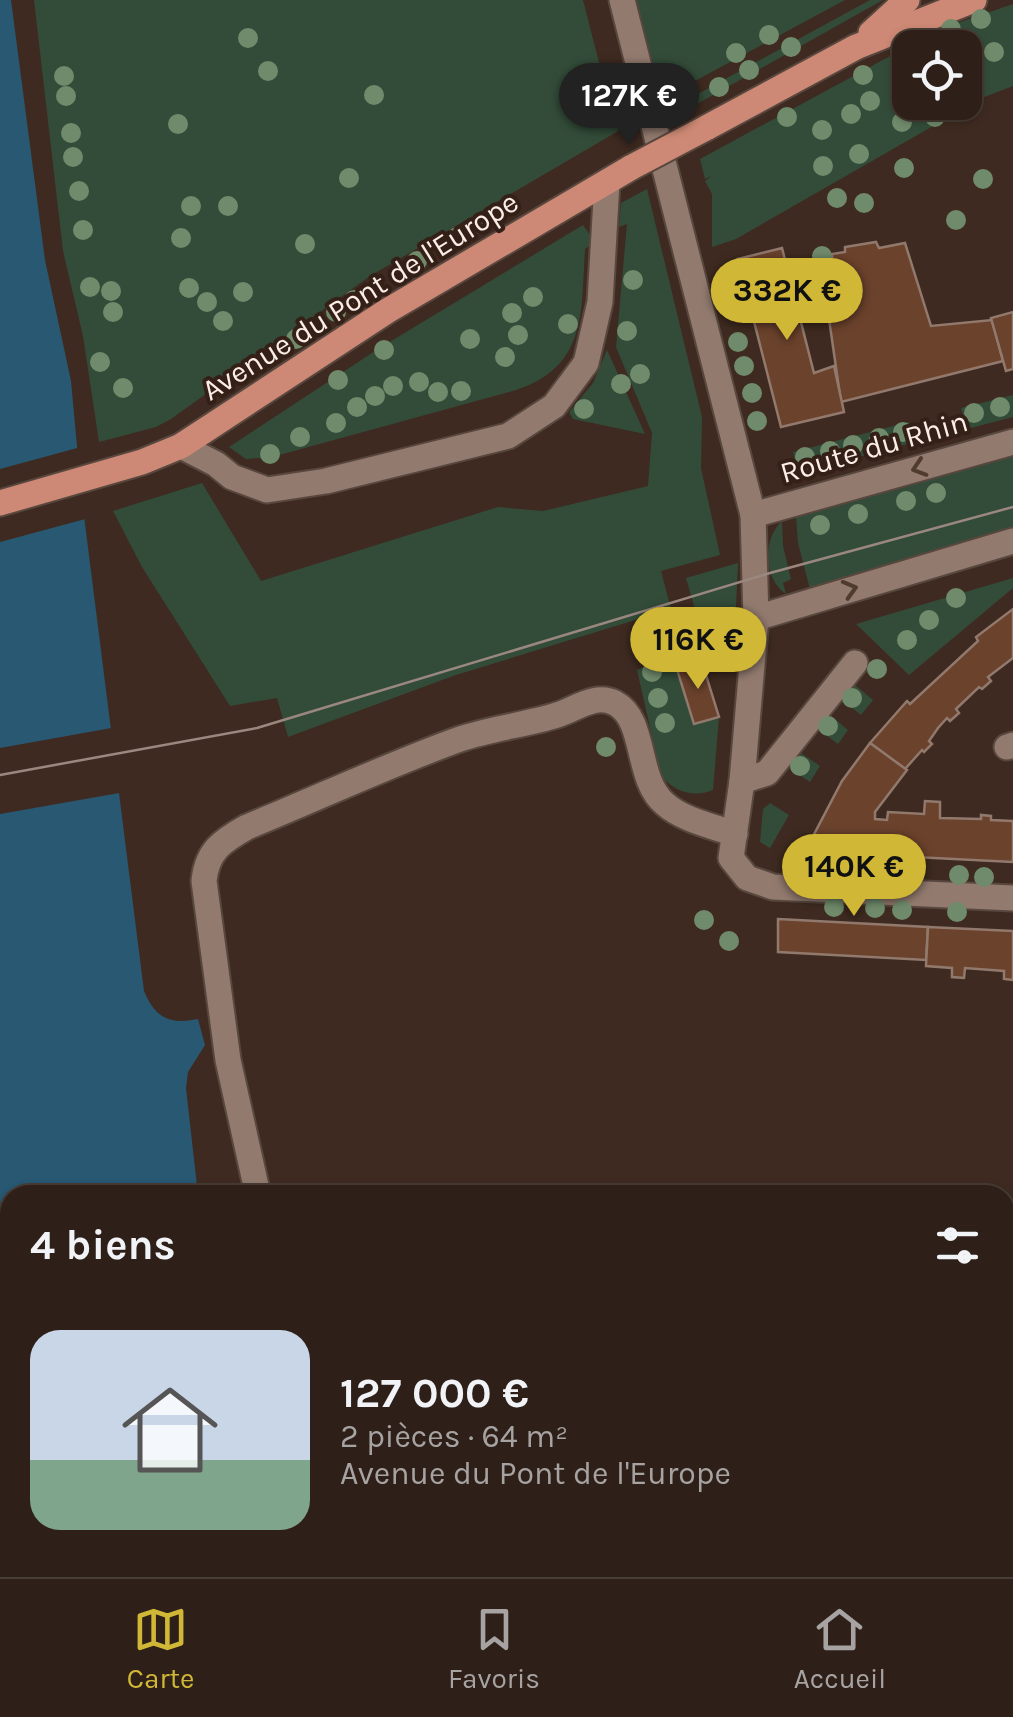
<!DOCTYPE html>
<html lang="fr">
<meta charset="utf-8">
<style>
body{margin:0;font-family:Karla,sans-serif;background:#3a2d25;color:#f1f3f6;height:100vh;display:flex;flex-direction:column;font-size:38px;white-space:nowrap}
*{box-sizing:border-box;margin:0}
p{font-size:32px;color:#a7a3a2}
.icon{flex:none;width:55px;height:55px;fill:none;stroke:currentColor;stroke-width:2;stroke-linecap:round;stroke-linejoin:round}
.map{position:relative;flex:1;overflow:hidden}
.side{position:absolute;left:0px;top:1185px;width:1015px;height:392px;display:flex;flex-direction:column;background:#2e2018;border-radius:30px 30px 0 0;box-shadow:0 2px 8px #0004,0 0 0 2px #493e37}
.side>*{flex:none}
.fabs{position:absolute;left:892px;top:30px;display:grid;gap:20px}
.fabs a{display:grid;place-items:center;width:90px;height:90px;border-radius:20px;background:#2e2018;box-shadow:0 2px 8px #0004,0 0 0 2px #493e37;font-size:50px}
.price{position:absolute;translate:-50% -85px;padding:0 22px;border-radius:35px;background:#d1b736;color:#111;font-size:32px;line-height:65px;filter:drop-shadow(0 2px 5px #0008)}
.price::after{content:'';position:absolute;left:50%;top:60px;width:30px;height:22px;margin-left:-15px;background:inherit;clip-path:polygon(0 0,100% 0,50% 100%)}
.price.on{background:#222;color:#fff}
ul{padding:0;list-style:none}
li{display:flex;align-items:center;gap:30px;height:250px;padding:0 30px}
li span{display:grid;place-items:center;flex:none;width:280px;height:200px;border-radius:30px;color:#555}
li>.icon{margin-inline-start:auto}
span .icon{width:120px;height:120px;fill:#fffc;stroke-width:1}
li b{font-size:42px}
h2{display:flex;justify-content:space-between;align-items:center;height:120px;padding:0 30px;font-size:42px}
.tab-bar{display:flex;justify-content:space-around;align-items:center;height:140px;border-top:2px solid #493e37;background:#2e2018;font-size:28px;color:#a7a3a2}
.tab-bar a{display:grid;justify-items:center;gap:5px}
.tab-bar .on{color:#d1b736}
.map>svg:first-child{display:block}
.green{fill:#334c39;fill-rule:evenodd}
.water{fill:#285872}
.pier{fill:#3e2a20}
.building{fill:#6b422c;stroke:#91796d;stroke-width:2.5}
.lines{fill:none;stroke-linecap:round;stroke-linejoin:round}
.minor-casing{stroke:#58473e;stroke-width:29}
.major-casing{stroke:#58473e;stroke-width:29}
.minor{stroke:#927a6e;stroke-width:25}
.major{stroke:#cd8975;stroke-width:25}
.tram{stroke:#9a8880;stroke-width:2.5}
.rail{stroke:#9a8880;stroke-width:8;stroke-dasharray:12 12;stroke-linecap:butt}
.major-bridge-casing{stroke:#58473e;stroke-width:29;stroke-linecap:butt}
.major-bridge{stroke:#cd8975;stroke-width:25}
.tree{fill:#708b6b}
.oneway{stroke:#503b30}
.labels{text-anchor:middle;stroke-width:8;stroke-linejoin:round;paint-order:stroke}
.street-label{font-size:30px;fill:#fbede7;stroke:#342016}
</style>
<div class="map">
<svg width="1013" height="1577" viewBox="0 0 1013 1577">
<rect width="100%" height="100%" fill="#3e2a20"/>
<g class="green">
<path d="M34 0H583L604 82 618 105 620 130 370 276 171 419 156 427 99 442 83 336 63 251Z"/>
<path d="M636 0H845L680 89 681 73 656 75Z"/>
<path d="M870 0H883L697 104 696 95Z"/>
<path d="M1013 4V86L982 98 736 239 712 247V194L705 181 712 176 705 179 700 159 940 29ZM910 48H965V102H910Z"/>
<path d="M647 189 702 417 701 468 720 555 661 571 671 609 453 676 288 737 277 698 230 706 142 567 113 511 202 483 261 581 498 507 543 511 648 486 652 433 616 347 627 224 619 227 621 203Z"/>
<path d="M583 225 595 242 585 249C581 312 587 367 516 390L272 457 246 459 229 447 378 349Z"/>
<path d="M607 350 645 434 573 419 569 412 593 383Z"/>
<path d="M1013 395V417L967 429 961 408Z"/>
<path d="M909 422 915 442 798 473 793 452Z"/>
<path d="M1013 448V533L811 593 798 543 796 516 853 501 928 471Z"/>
<path d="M782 521 783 546 791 579 783 583 786 594C764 580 762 539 782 521Z"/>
<path d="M738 563 735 628 703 637 686 578Z"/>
<path d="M1013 578V588L909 675 856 624Z"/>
<path d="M681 651 688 654 690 663 676 667 693 724 719 717 713 790C693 798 675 792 661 776L637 670Z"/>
<path d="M855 685 873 700 861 715 842 700Z"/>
<path d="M830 715 848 730 838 744 819 730Z"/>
<path d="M801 753 820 766 810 782 790 769Z"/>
<path d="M770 803 789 815 770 848 760 842 763 809Z"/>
</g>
<path class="water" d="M0 0H11L45 260 71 381 82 500 144 991C155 1018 170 1025 198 1019L205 1045 188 1072 186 1088 198 1195H10V1568H238L240 1577H0Z"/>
<g class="pier">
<path d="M81 447 89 518 0 542V469Z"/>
<path d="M117 727 125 792 0 814V748Z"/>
<path d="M10 1396V1446L0 1447V1398Z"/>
</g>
<g class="building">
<path d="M876 242 879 248 905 243 931 326 992 320 1003 361 841 402 827 305 835 304 832 254 845 252V247Z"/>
<path d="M782 248 814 373 834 366 844 412 781 427 738 259Z"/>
<path d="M1013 312V369L1006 371 991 318Z"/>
<path d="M1013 609V658L988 677 991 681 982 689 979 687 956 709 959 713 950 721 947 718 938 728 929 741 932 744 924 752 922 750 905 769 870 743 907 701 910 704 978 641 976 637Z"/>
<path d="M701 659 719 717 694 724 676 666Z"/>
<path d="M870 743 907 770 875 812V819L887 820 888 812 924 814 925 801 940 802V818L981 819V815L991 816V820L1013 821V862L816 852 810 842 842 781Z"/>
<path d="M778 919 928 927 926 960 778 952Z"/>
<path d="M928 927 1013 931V980L1004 979V971L965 968 964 978 952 977V968L926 966Z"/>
</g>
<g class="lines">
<g class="minor-casing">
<g id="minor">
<path d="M622 0 753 515 756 618 742 781 731 858 747 878 773 887 1013 898"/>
<path d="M181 446 216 464 232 477 267 490 326 481 508 436 554 406 586 363 600 302 607 182"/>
<path d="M753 515 1013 442"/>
<path d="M756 618 1013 541"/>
<path d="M1007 747 1013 745"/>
<path d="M742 781 767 773 855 663"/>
<path d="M258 1195 228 1060 204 881C207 851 222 841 247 827 318 798 388 765 460 739 492 728 526 725 557 715 576 709 595 693 615 703 647 720 635 779 665 804 683 820 712 826 735 834"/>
<path d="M451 1568 475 1577"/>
<path d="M292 1577V1568"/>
<path d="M495 1577 526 1568"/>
</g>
</g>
<g class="major-casing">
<g id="major">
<path d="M871 33 907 0"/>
<path d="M706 128 856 47 974 0"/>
<path d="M0 503 142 462 181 446 387 311 632 167"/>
</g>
</g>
<use href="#minor" class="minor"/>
<use href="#major" class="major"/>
<path class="tram" d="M0 775 257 728 770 573 1013 507"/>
<g class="rail">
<path d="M1005 1283 1013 1281"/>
<path d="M1005 1342 1013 1340"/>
<path d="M0 1414 10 1412"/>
<path d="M0 1430 10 1429"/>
<path d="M599 1577 608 1568"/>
</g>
<g class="major-bridge-casing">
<path id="major-bridge" d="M632 167 706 128"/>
</g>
<use href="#major-bridge" class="major-bridge"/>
</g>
<g class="tree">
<circle cx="981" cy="19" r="10"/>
<circle cx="951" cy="29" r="10"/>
<circle cx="769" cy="35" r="10"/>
<circle cx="248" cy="38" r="10"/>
<circle cx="791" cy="47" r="10"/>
<circle cx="994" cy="52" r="10"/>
<circle cx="736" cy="53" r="10"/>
<circle cx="749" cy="70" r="10"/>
<circle cx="268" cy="71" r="10"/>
<circle cx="863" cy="75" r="10"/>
<circle cx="64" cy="76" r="10"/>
<circle cx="719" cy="87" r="10"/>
<circle cx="374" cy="95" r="10"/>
<circle cx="66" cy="96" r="10"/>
<circle cx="870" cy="101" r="10"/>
<circle cx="851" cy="114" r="10"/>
<circle cx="787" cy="117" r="10"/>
<circle cx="935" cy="117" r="10"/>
<circle cx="902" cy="122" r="10"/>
<circle cx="178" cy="124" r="10"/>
<circle cx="822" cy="130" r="10"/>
<circle cx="71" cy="133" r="10"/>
<circle cx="859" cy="154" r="10"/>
<circle cx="73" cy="157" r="10"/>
<circle cx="823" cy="166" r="10"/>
<circle cx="904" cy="168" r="10"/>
<circle cx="349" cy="178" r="10"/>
<circle cx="983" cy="179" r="10"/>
<circle cx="79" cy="191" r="10"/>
<circle cx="837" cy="198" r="10"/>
<circle cx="864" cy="203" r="10"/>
<circle cx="191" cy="206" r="10"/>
<circle cx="228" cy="206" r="10"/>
<circle cx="956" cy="220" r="10"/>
<circle cx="479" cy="224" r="10"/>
<circle cx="83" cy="230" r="10"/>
<circle cx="457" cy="237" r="10"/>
<circle cx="181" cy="238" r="10"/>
<circle cx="305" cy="244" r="10"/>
<circle cx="822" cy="256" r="10"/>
<circle cx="417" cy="261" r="10"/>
<circle cx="633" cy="280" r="10"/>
<circle cx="827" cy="282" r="10"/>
<circle cx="90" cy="287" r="10"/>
<circle cx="189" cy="288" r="10"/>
<circle cx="111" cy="291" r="10"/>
<circle cx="243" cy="292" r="10"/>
<circle cx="533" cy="297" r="10"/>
<circle cx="354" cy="300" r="10"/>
<circle cx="207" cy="302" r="10"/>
<circle cx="113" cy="312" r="10"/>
<circle cx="336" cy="312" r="10"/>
<circle cx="512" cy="313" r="10"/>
<circle cx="223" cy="321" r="10"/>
<circle cx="568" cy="324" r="10"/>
<circle cx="627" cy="331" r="10"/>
<circle cx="518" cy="335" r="10"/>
<circle cx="296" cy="339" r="10"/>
<circle cx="470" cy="339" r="10"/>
<circle cx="738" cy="342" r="10"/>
<circle cx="384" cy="350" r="10"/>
<circle cx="505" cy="357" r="10"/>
<circle cx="100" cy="362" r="10"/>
<circle cx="744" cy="366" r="10"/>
<circle cx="640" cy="374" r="10"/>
<circle cx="338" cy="380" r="10"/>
<circle cx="419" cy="382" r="10"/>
<circle cx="621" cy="384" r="10"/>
<circle cx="393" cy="386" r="10"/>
<circle cx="123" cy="388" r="10"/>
<circle cx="461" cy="391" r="10"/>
<circle cx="438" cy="392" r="10"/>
<circle cx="752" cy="393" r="10"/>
<circle cx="375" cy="396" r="10"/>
<circle cx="357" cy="407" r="10"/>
<circle cx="1000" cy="407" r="10"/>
<circle cx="584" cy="409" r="10"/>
<circle cx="974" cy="413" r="10"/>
<circle cx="757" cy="421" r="10"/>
<circle cx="336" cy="423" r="10"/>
<circle cx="903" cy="432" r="10"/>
<circle cx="300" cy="437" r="10"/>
<circle cx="879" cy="438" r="10"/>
<circle cx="853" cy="445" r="10"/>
<circle cx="830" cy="451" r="10"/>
<circle cx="270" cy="454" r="10"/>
<circle cx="805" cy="457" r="10"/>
<circle cx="936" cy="493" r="10"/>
<circle cx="906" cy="501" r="10"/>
<circle cx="858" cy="514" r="10"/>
<circle cx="820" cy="525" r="10"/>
<circle cx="956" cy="598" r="10"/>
<circle cx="929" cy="620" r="10"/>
<circle cx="907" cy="640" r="10"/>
<circle cx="877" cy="669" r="10"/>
<circle cx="652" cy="672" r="10"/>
<circle cx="658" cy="698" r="10"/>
<circle cx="852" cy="698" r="10"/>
<circle cx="665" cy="723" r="10"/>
<circle cx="828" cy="726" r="10"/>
<circle cx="606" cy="747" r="10"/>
<circle cx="800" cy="766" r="10"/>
<circle cx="795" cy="866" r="10"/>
<circle cx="822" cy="868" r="10"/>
<circle cx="877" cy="871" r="10"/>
<circle cx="959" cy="875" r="10"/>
<circle cx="984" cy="877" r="10"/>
<circle cx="834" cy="907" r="10"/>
<circle cx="875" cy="908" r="10"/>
<circle cx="902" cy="910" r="10"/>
<circle cx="957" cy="912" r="10"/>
<circle cx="704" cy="920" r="10"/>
<circle cx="729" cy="941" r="10"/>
</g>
<defs><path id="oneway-chevron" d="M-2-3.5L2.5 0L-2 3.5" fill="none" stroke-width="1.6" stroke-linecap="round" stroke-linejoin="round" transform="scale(2.5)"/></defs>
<g class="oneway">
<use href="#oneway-chevron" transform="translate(919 468) rotate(162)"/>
<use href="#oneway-chevron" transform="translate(850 589) rotate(-16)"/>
</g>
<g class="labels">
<g class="street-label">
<text transform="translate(360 296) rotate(-32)" y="10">Avenue du Pont de l'Europe</text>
<text transform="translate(874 447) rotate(-16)" y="10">Route du Rhin</text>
</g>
</g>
</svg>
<div class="fabs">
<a><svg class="icon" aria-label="locate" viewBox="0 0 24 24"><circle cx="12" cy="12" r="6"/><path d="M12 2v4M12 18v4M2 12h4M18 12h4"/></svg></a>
</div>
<b class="price on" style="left:629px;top:148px">127K €</b>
<b class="price" style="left:787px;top:343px">332K €</b>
<b class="price" style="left:698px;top:692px">116K €</b>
<b class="price" style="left:854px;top:919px">140K €</b>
<section class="side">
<h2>4 biens<svg class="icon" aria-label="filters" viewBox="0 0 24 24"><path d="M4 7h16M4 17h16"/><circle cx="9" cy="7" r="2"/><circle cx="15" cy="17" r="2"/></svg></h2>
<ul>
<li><span style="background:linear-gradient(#c9d6e8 65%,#7fa58c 0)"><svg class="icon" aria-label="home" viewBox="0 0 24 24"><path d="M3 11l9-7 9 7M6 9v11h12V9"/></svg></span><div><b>127 000 €</b><p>2 pièces · 64 m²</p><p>Avenue du Pont de l'Europe</p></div></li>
</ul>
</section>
</div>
<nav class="tab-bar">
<a class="on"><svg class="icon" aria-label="map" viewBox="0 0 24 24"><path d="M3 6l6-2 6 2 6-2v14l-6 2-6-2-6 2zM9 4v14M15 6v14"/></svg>Carte</a>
<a><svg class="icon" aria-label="saved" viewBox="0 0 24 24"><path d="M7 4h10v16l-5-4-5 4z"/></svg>Favoris</a>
<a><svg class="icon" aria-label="home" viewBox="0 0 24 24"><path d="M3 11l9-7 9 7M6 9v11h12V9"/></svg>Accueil</a>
</nav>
